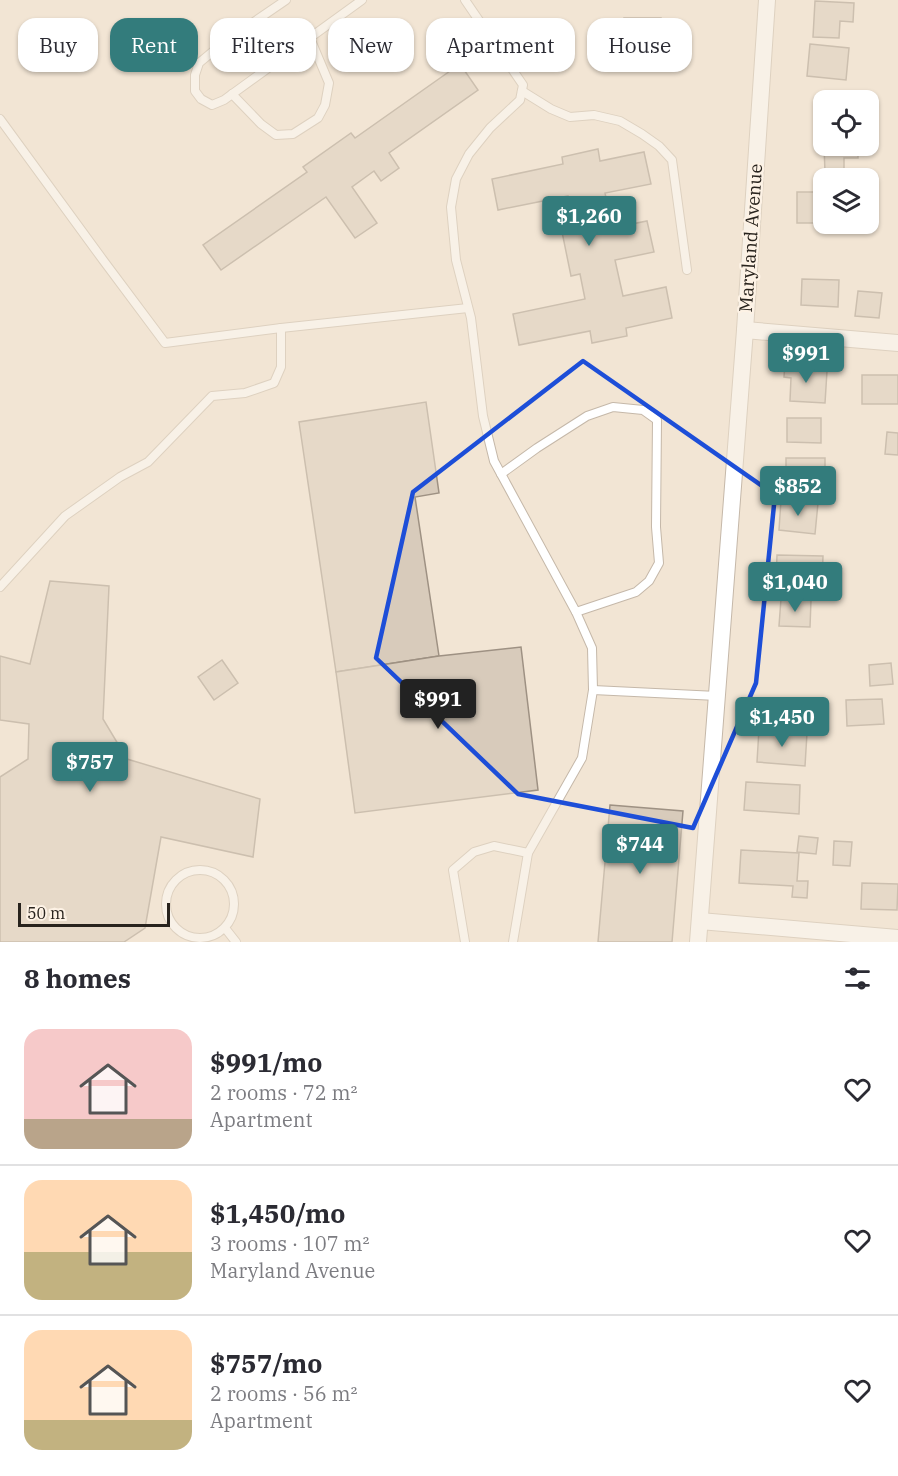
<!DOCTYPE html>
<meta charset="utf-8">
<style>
body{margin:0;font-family:"IBM Plex Serif",serif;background:#f7f7f7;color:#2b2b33;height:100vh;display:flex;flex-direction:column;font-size:22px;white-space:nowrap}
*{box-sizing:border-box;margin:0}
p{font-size:20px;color:#7c7c81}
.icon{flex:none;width:33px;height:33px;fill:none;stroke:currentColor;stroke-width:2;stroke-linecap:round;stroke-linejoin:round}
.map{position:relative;height:942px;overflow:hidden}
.sheet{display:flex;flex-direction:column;background:#fff;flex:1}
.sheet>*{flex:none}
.banner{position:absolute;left:18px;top:18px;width:862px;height:54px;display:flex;gap:12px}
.buttons{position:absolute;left:813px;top:90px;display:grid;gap:12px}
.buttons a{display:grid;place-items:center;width:66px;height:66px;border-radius:12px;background:#fff;box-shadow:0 2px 4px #0004;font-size:30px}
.scale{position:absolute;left:18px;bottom:15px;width:152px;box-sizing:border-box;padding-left:6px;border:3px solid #28231d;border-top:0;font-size:16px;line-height:21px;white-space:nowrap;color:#28231d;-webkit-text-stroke:4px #fdf2e5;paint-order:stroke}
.price{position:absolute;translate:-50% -51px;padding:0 14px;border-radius:6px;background:#337c7c;color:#fff;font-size:20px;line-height:39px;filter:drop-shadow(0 2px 3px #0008)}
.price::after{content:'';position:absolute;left:50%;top:36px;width:18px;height:14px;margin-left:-9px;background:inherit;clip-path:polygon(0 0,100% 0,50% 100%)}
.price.current{background:#222;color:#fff}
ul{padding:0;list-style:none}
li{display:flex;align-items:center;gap:18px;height:150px;padding:0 24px}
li+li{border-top:2px solid #e1e1e2}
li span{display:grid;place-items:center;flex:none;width:168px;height:120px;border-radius:18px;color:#555}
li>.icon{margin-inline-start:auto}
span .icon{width:72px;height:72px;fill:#fffc;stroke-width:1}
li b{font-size:26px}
h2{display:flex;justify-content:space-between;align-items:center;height:72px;padding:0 24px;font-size:26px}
.pill{padding:0 21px;border-radius:18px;background:#fff;box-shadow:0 2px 4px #0004;font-size:21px;line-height:54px}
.pill.current{background:#337c7c;color:#fff}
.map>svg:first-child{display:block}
.building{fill:#d8cbbb;stroke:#9e9183;stroke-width:1.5}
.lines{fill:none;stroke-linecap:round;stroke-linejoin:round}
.service-casing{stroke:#c5b8a9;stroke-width:10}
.minor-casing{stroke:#c5b8a9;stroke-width:18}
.service{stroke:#fff;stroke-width:8}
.minor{stroke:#fff;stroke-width:16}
.marked{fill:none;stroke:#1d4ed8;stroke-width:4.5;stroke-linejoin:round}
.labels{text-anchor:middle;stroke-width:4.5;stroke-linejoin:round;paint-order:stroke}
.street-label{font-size:18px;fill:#28231d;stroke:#fdf2e5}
</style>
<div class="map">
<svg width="898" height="942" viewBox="0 0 898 942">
<rect width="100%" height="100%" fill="#f2e5d4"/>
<g class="building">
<path d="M815 1 854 3 853 22 840 21 839 38 813 37Z"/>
<rect x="624" y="18" width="37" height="21"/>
<path d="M810 44 849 48 846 80 807 76Z"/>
<path d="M460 64 478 90 389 153 399 168 381 181 374 171 352 187 377 223 355 238 326 197 221 270 203 245 307 172 303 167 351 133 355 138Z"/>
<path d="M824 146H858V158H844V172H825Z"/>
<path d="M598 149 600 161 644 152 651 184 605 193 612 228 647 221 654 252 615 260 623 296 666 287 672 318 626 328 627 336 592 343 590 331 519 345 513 314 585 299 580 274 571 276 561 227 573 225 568 196 498 210 492 179 563 164 562 157Z"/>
<rect x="797" y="192" width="27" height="31"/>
<path d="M802 279 839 280 838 307 801 305Z"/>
<path d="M858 291 882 293 879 318 855 316Z"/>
<path d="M785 362 801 363V370L827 371 825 403 790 401 791 378 784 377Z"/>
<rect x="862" y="375" width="36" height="29"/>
<path d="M426 402 439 493 415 497 439 656 336 672 299 422Z"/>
<path d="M787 418H821V443L787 442Z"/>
<path d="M887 432 898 433V455L885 454Z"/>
<rect x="786" y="458" width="39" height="30"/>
<path d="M781 500 818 503 815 534 779 530Z"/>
<path d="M777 555 823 556 822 583 776 582Z"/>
<path d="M50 581 109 586 103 719 127 759 260 799 253 857 161 837 145 928 124 942H0V777L28 759 29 724 0 720V656L30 664Z"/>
<path d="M781 599 811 600 810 627 779 626Z"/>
<path d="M521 647 538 790 355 813 336 672 439 656Z"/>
<path d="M222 660 238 683 214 700 198 677Z"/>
<path d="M891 663 893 684 870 686 869 665Z"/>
<path d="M882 699 884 724 847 726 846 700Z"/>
<path d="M759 729 807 733 805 766 757 762Z"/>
<path d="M746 782 800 785 799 814 744 810Z"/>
<path d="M610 805 683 811 672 942H598Z"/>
<path d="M799 836 818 838 816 854 797 852Z"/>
<path d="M834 841 852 842 850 866 833 865Z"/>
<path d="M741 850 799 853 797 881H808L807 898 792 897 793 886 739 883Z"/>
<path d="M862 883 898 884 897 910 861 909Z"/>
</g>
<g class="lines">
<g class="service-casing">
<g id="service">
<path d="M286 0 223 43 199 63 195 75V91L201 99 212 105 224 100 362 0"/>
<path d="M465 0 523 85 520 100 490 128 469 154 456 179 451 207 456 260 471 318 483 416 494 461 576 612 592 648 593 690 582 758 528 853 513 942"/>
<path d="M522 91 551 109 570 117 594 115 620 121 642 134 659 146 672 160 687 270"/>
<path d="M232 94 261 124 276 135 293 134 318 118 325 105 329 83 310 38"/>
<path d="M0 119 103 260 165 343 281 328 468 308"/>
<path d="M501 474 537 448 587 416 613 407 643 410 657 420 656 527 659 563 649 581 636 592 576 612"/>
<path d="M0 587 65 516 120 477 148 462 212 396 245 393 274 383 281 367V328"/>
<path d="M593 690 717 696"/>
<circle cx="200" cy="904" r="34"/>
<path d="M225 928 236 942"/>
<path d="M465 942 453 870 474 852 494 846 528 853"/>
</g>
</g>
<g class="minor-casing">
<g id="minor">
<path d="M745 330 898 343"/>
<path d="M700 921 898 938"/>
<path d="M698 942 745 330 767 0"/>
</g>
</g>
<use href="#service" class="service"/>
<use href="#minor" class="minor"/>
</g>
<path d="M0 0H898V942H0ZM583 361 775 495 756 683 693 828 518 794 376 658 413 492Z" fill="#f2e5d4" fill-opacity=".55" fill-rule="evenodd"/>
<path class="marked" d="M583 361 775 495 756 683 693 828 518 794 376 658 413 492Z"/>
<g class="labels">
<g class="street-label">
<text transform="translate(751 238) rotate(-86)" y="6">Maryland Avenue</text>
</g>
</g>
</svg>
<div class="buttons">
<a><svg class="icon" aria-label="locate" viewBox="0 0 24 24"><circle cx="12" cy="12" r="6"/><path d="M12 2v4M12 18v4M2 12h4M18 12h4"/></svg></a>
<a><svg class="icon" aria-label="layers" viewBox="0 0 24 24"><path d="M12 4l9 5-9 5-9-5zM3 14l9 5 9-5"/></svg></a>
</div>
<div class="scale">50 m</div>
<b class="price" style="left:589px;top:247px">$1,260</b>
<b class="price" style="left:806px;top:384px">$991</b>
<b class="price" style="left:798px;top:517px">$852</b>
<b class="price" style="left:795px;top:613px">$1,040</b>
<b class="price current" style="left:438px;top:730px">$991</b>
<b class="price" style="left:782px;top:748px">$1,450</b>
<b class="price" style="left:90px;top:793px">$757</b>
<b class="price" style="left:640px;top:875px">$744</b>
<div class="banner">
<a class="pill">Buy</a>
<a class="pill current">Rent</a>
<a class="pill">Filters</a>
<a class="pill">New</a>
<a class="pill">Apartment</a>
<a class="pill">House</a>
</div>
</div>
<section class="sheet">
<h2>8 homes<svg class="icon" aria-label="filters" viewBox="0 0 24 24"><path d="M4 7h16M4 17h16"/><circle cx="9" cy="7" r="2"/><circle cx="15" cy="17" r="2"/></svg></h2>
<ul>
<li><span style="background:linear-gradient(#f6c9c9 75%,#b9a48a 0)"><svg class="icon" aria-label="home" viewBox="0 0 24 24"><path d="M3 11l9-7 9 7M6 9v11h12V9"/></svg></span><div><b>$991/mo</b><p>2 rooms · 72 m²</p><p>Apartment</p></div><svg class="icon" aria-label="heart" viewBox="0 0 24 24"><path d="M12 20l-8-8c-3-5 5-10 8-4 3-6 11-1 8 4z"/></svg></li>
<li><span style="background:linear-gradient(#ffd9b3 60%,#c2b280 0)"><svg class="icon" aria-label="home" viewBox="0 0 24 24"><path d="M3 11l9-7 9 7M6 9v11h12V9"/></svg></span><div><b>$1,450/mo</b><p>3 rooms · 107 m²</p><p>Maryland Avenue</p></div><svg class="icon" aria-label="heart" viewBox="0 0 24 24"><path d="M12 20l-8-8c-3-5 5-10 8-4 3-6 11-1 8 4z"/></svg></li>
<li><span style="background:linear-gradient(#ffd9b3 75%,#c2b280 0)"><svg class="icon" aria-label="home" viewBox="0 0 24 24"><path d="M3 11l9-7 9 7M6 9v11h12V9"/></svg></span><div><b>$757/mo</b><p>2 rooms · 56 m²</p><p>Apartment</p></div><svg class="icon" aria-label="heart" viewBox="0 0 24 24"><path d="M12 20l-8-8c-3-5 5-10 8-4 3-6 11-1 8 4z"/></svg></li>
</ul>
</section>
